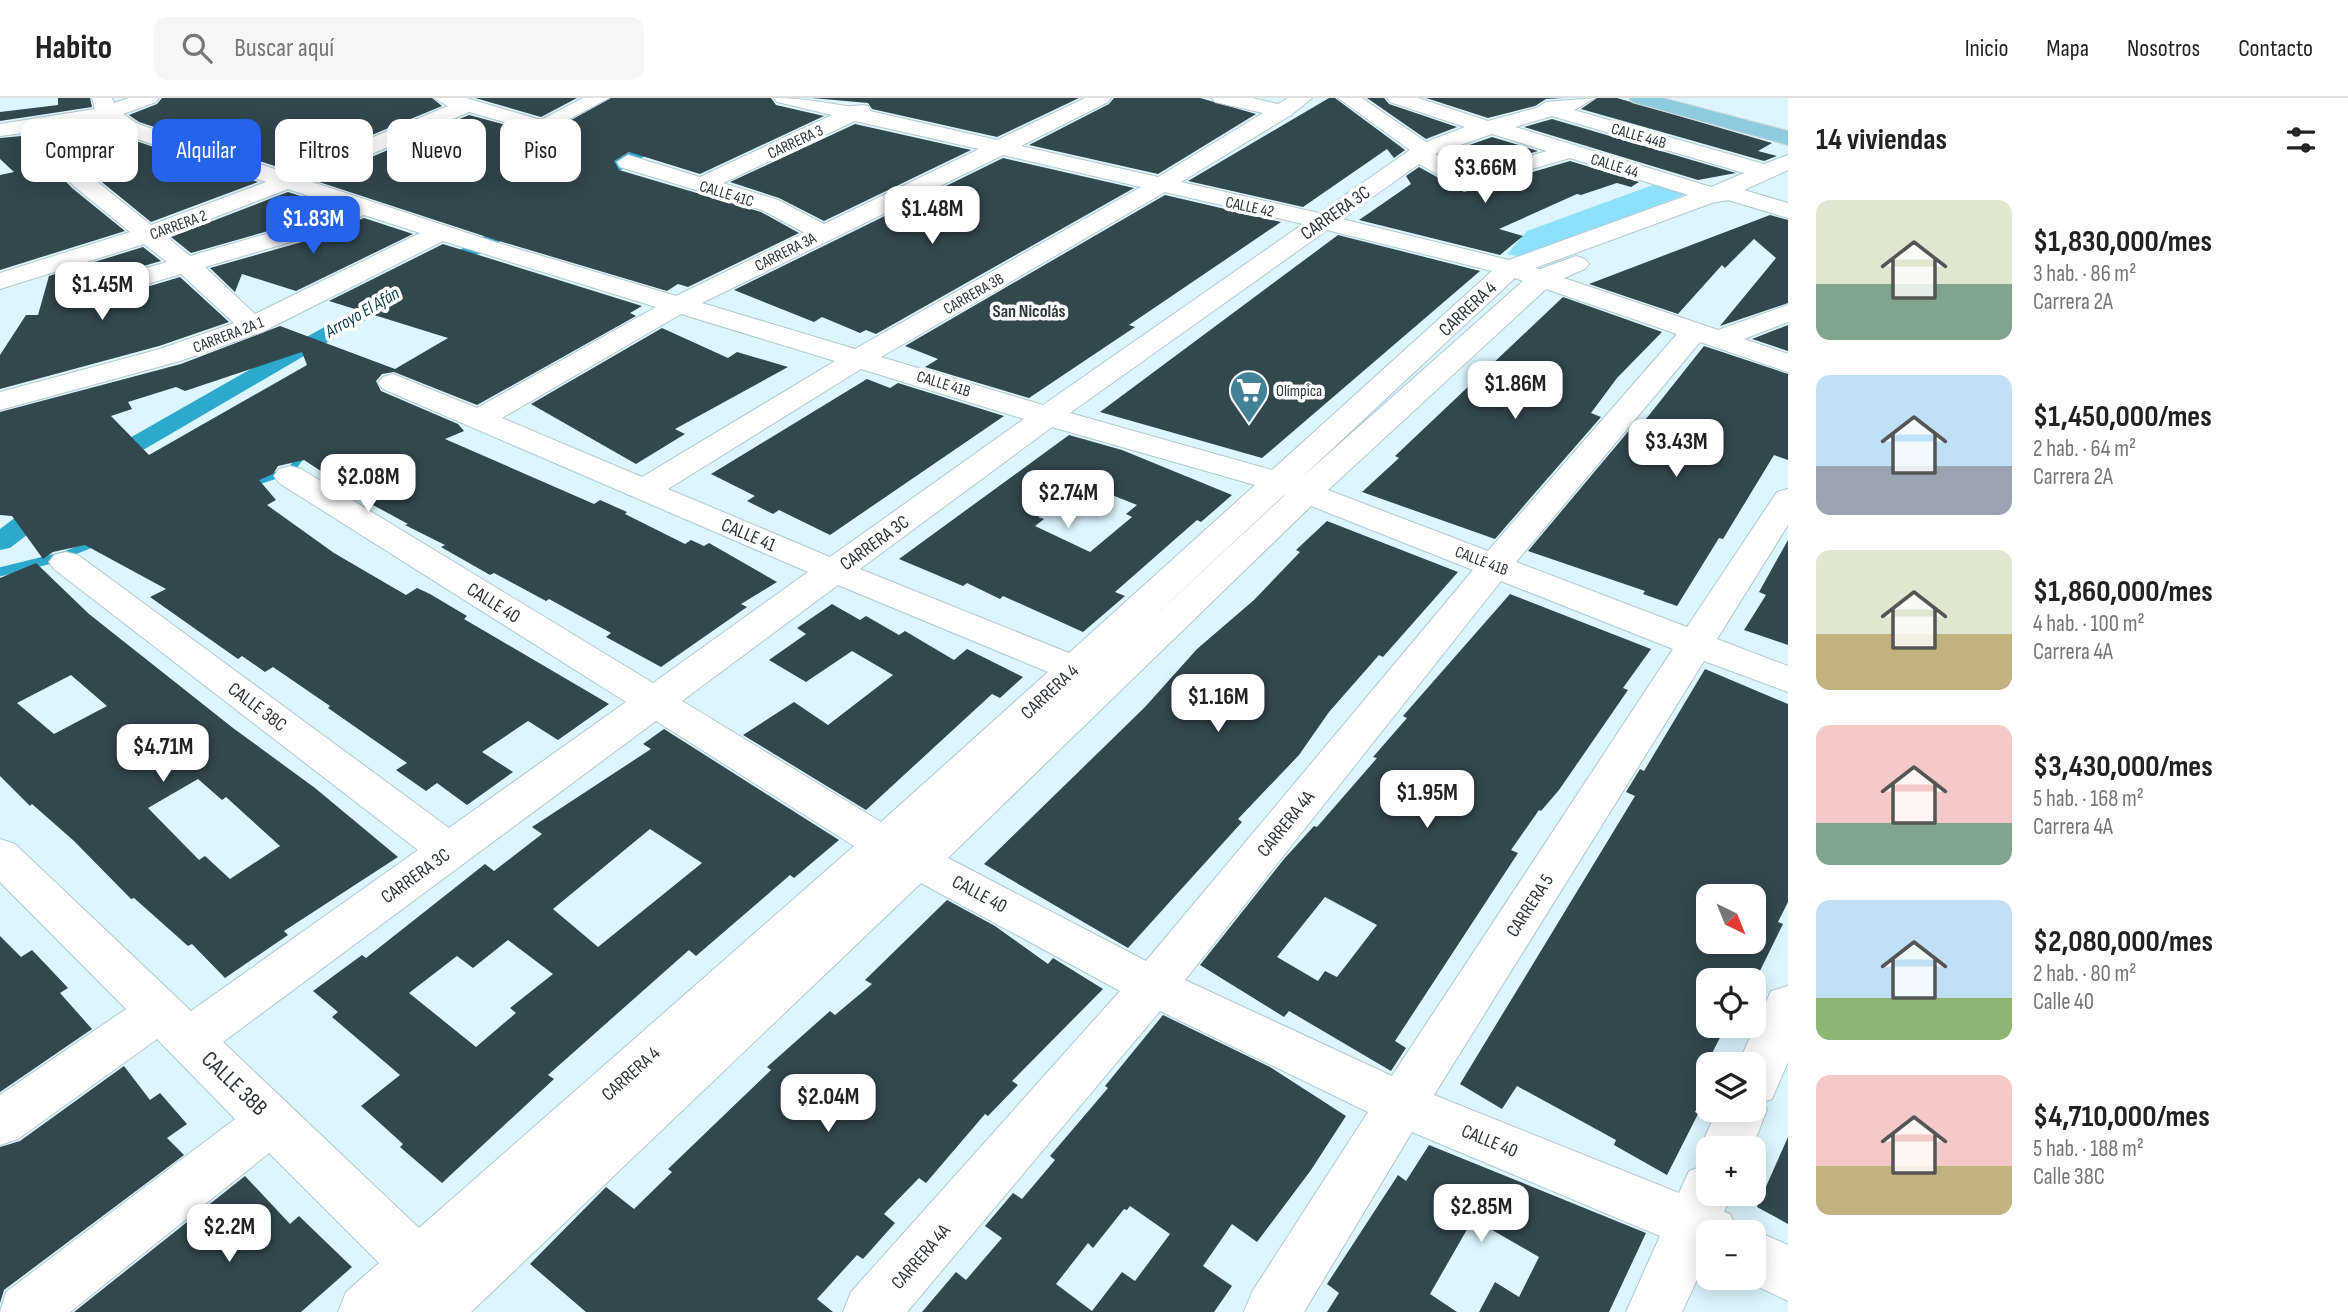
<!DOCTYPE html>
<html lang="es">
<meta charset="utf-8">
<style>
body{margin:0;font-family:"Sofia Sans Condensed",sans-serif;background:#f6f6f6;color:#222;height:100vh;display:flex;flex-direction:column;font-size:26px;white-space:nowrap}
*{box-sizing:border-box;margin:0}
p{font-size:23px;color:#767676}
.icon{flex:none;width:38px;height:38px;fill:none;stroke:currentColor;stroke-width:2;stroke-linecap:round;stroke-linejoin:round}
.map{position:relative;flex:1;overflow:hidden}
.drawer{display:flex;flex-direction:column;background:#fff;width:560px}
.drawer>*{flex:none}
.hud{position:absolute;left:21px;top:21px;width:665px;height:63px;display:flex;gap:14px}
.needle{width:46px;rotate:137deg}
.fabs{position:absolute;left:1696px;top:786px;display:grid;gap:14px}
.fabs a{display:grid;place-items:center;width:70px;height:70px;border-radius:14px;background:#fff;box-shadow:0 4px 18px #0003;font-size:35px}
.price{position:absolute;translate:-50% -60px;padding:0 16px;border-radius:14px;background:#fff;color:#222;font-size:23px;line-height:46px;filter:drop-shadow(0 2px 4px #0008)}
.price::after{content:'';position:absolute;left:50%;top:42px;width:21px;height:16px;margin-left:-10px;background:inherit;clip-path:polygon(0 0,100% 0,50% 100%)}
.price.selected{background:#2563eb;color:#fff}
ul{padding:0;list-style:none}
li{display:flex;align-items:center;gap:21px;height:175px;padding:0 28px}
li span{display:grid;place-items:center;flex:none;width:196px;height:140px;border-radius:14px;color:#555}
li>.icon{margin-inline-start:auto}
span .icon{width:84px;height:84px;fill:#fffc;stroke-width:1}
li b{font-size:30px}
h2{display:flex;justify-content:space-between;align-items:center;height:84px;padding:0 28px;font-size:30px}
.chip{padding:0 24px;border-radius:14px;background:#fff;box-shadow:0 4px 18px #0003;font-size:24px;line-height:63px}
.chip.selected{background:#2563eb;color:#fff}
header{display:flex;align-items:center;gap:42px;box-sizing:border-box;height:98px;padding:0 35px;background:#fff;border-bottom:2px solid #e0e0e0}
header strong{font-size:33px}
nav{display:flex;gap:38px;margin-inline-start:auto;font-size:24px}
.search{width:490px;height:63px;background:#f6f6f6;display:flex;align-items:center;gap:18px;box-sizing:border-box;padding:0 24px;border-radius:14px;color:#767676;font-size:26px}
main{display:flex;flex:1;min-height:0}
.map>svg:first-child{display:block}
.green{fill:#8ee1fd}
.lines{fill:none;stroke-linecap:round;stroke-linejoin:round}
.stream-far1{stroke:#2ca9cc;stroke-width:7}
.stream{stroke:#2ca9cc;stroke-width:9}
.canal{fill:#2ca9cc;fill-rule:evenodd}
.building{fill:#33474f;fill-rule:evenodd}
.minor-casing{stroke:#b0c8d1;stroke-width:2}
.major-casing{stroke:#d5d7d7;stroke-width:2}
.minor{fill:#fff;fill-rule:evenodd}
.major{fill:#8ecbdf;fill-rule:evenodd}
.labels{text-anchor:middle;stroke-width:7;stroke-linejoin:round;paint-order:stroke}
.far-street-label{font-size:16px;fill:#2c3639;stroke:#fff}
.far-poi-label{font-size:16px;fill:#2c3639;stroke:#fff;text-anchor:start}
.far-neighbourhood-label{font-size:18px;font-weight:bold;fill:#2c3639;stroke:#fff}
.far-water-label{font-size:18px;font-style:italic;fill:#083e4d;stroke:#fff}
.street-label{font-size:19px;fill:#2c3639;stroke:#fff}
.near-street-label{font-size:23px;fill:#2c3639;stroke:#fff}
</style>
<header>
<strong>Habito</strong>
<div class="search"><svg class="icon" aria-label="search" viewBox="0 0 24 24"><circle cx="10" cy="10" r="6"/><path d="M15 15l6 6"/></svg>Buscar aquí</div>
<nav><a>Inicio</a><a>Mapa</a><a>Nosotros</a><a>Contacto</a></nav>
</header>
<main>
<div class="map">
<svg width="1788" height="1214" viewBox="0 0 1788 1214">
<rect width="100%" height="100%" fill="#ddf5fe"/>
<path class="green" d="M1661 84 1692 94 1521 159 1507 156 1527 133Z"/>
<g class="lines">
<g class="stream-far1">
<path d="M250 386 291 372 306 352"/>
<path d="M62 458 97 444"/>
</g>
<path class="stream" d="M0 474 68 457"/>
<g class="canal">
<path d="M724 0H744L585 93 578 95 568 89Z"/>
<path d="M528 113 538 119 535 123 109 372H91L87 367 91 362Z"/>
<path d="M54 395 63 397 67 403 63 409 10 450 0 452V431L45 397Z"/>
</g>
</g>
<g class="building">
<path d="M58 0H90L92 9 0 23V14L58 7Z"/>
<path d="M162 0H432L442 8 287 72 139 24 129 17 157 6Z"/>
<path d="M475 0H577L541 19Z"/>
<path d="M611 0H771L776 7 824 18 700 76 629 54 614 63 619 72 761 114 799 135 688 189 678 186 667 193 496 142 316 83 469 17 544 37Z"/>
<path d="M812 0H1079L997 39 872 11 868 5Z"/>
<path d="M1114 0H1200L1256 16 1158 76 1029 47 1109 6Z"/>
<path d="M1329 0H1335L1405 52 1394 60 1387 51 1303 109 1188 83Z"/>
<path d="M1367 0H1384L1389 6 1457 29 1426 41Z"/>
<path d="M1426 0H1563L1546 1 1535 8 1488 20Z"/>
<path d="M1597 0H1617L1772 45 1758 53 1777 58 1764 63 1581 11Z"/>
<path d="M1552 21 1736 75 1698 82 1524 29Z"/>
<path d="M102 25 121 38 258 84 151 124 92 76 49 33Z"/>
<path d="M855 26 971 52 824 123 779 100 730 84Z"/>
<path d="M22 38 72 90 125 133 0 172V77L14 74 0 61V40Z"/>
<path d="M1492 39 1538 53 1466 73 1441 57Z"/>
<path d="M1003 60 1134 90 876 236 866 232 860 235 822 219 814 224 734 192Z"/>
<path d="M1570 63 1639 84 1631 89 1617 85 1581 97 1577 96 1499 131 1523 138 1500 157 1359 122 1411 86 1406 78 1419 69 1464 94Z"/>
<path d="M288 94 333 109 282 129 191 155 171 139Z"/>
<path d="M1165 97 1281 124 1129 227 1135 229 1029 300 925 269 938 261 905 248Z"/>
<path d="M1770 117 1788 122V205L1720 228 1776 160 1754 141 1725 170 1722 167 1678 216 1589 186Z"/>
<path d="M364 120 413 136 296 193 242 176 235 194 210 170 302 144Z"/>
<path d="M1338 137 1480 173 1262 360 1100 314Z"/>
<path d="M443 146 642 208 630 215 636 218 477 307 394 274 382 276 376 283 381 293 458 326 464 333 445 341 594 406 600 402 627 414 625 416 685 446 691 442 704 448 709 445 777 484 741 506 747 509 661 569 606 539 611 535 549 501 546 503 494 475 490 477 441 449 445 447 405 427 408 426 373 407 304 362 278 368 273 376 259 382 276 402 267 407 334 455 406 497 417 490 430 496 467 518 464 521 609 606 558 642 528 623 482 654 513 674 467 707 437 685 426 693 396 672 407 665 328 610 330 608 273 569 265 574 242 558 238 561 150 499 166 491 85 447 53 454 43 461 12 418 0 417V314L181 266 280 228 395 271 448 240 329 203ZM302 254 307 267 149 357 111 318 132 311 128 304 176 289 185 293Z"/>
<path d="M143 149 161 163 69 189 64 197 68 205 80 209 180 179 229 224 159 248 0 291V257L26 217H38L49 178Z"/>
<path d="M1563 199 1662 234 1617 280 1591 315 1601 319 1495 441 1362 394 1399 360 1395 358Z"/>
<path d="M1788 227V253L1752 241Z"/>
<path d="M662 230 728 260 737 254 788 269 675 331 685 336 636 366 531 306Z"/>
<path d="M1704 248 1788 276V362L1774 357 1723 441 1719 440 1677 508 1643 496 1645 493 1528 453 1632 329 1638 331Z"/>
<path d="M867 281 890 290 898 285 1004 318 830 437 779 412 773 416 747 403 755 398 711 376Z"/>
<path d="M1069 337 1122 352 1232 397 1201 424 1197 422 1115 494 1125 498 1083 534 1003 498 1000 501 967 485 963 488 899 461ZM1082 385 1137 407 1126 416 1132 419 1090 454 1035 428 1044 421 1038 419Z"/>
<path d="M1327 423 1458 474 1383 559 1379 557 1329 614 1299 657 1238 721 1242 724 1128 850 984 766 1145 609 1197 551 1254 502 1300 454 1296 452Z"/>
<path d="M1788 442V547L1744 532 1766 497 1759 494Z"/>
<path d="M36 465 89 516 233 630 315 690 398 759 284 833 288 837 225 880 192 846 188 848 134 800 131 801 74 743 32 706 30 708 0 678V480ZM71 577 107 608 54 636 17 605ZM198 681 222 702 226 699 280 748 230 781 205 758 199 762 148 710Z"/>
<path d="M1510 496 1651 551 1623 590 1628 592 1559 692 1541 713 1539 712 1511 752 1518 755 1395 943 1406 950 1391 973 1289 913 1284 919 1200 867 1284 761 1314 728 1317 729 1377 660 1373 659 1407 620 1403 618ZM1325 799 1377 827 1337 879 1325 873 1318 883 1277 859Z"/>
<path d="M832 506 860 522 866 518 899 537 905 533 954 562 967 551 1023 579 1000 600 992 596 866 712 743 637 794 604 828 627 893 577 852 553 806 584 769 562 806 536 797 530Z"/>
<path d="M1705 571 1788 606V804L1778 824 1783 826 1754 885V875L1750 882H1708V928H1726L1708 963V988L1695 1014 1698 1016 1667 1077 1614 1047 1616 1042 1517 988 1502 1011 1460 986 1635 698 1626 694 1640 671 1644 673ZM1708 798H1754V844H1708Z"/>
<path d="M664 631 839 742 794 780 790 777 696 858 689 852 548 977 554 981 442 1085 400 1049 403 1046 361 1008 400 977 332 919 338 914 313 893 362 857 366 860 485 766 494 773 542 736 532 729 651 651 643 646ZM650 731 702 765 598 849 553 811ZM508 842 553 876 510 910 516 915 476 949 409 895 457 858 473 870Z"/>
<path d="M947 802 995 828 1048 866 1053 860 1103 891 1012 983 1018 987 988 1018 985 1016 926 1085 919 1080 884 1116 895 1125 863 1161 857 1157 817 1201 833 1214H586L530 1166 606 1089 634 1111 672 1074 668 1071 771 972 767 969 830 913 835 917 872 886 865 882Z"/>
<path d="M0 838 21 859 32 852 52 873 68 890 60 895 92 931 0 994Z"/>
<path d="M1163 917 1270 969 1346 1018 1311 1072 1257 1144 1232 1126 1203 1168 1232 1188 1214 1214H922L956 1174 966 1182 1002 1140 985 1128 1013 1095 1022 1101 1055 1062 1050 1058 1108 990 1105 988ZM1130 1108 1170 1136 1135 1183 1122 1174 1092 1213 1056 1186 1088 1145 1093 1150 1124 1111 1127 1112Z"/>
<path d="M124 968 150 1002 160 995 187 1026 167 1040 184 1057 4 1192 0 1205V1049L20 1043Z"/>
<path d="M1788 1039V1126L1757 1109Z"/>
<path d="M1429 1047 1646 1135 1609 1214H1479L1495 1184 1519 1199 1539 1159 1473 1121 1430 1196 1457 1214H1327L1339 1195 1327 1186 1398 1077 1406 1083Z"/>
<path d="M245 1078 290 1126 299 1118 352 1169 301 1214H74Z"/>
</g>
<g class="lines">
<g class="minor-casing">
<g id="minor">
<path d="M92 0H112L114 5 129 0H159L156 4 123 16 138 26 287 75 448 8 434 0H466L541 22 583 0H609L543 35 469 14 309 83 495 144 676 198 805 135 762 112 620 69 617 64 628 57 700 79 832 17 777 4 774 0C803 0 819 4 847 8 854 9 860 6 868 8L870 13 997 42 1085 0H1111L1108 4 1021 48 1158 79 1263 15 1215 4 1212 0H1252L1278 6 1288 0H1312L1291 17 1181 84 1319 115 1410 52 1338 0H1362L1426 44 1465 29 1390 4 1387 0H1418L1488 23 1536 10 1546 4 1595 0 1574 12 1764 66 1788 57V72L1744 92 1788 105V120L1728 102 1712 105 1535 170 1540 171 1576 158 1585 161 1589 166 1585 171 1564 180 1718 232 1788 207V224L1744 241 1788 256V274L1700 244 1516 464 1687 529 1777 394 1788 391V427L1717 541 1788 568V594L1704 563 1434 997 1679 1095 1689 1073 1708 1066 1700 1050 1717 1012H1754V966H1738L1771 893 1788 888V964L1772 1001 1763 1004 1767 1012 1752 1050H1708V1096H1732L1724 1114 1730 1116 1738 1134H1708V1158L1682 1214H1626L1660 1138 1412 1034 1304 1214H1244L1252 1194 1368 1014 1160 913 907 1214H843L851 1194 1120 893 921 785 471 1214H338L346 1194 379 1165 269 1055 70 1214H0L6 1194 235 1021 157 941 18 1041 0 1047V997L126 911 0 784V741L15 746 191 913 418 752 54 471 49 464 54 457 66 454 78 457 449 730 626 604 279 385 274 378 279 371 290 368 301 371 653 585 808 474 383 291 378 285 383 279 393 276 477 310 656 209 443 143 262 234 180 263 0 312V294L160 251 234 225 181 176 79 206 70 204 66 198 70 192 167 164 144 146 0 191V175L130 134 74 88 23 35 0 38V26L95 11ZM1552 18 1744 75 1711 89 1515 29ZM103 22 122 36 266 84 151 127 90 78 44 31ZM855 23 979 51 824 126 778 102 723 85ZM1492 36 1547 53 1466 76 1435 56ZM1003 57 1141 89 855 251 702 205ZM1570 60 1688 97 1509 162 1342 121 1419 66 1463 91ZM288 91 341 109 283 131 190 158 166 138ZM1165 94 1303 126 1043 307 881 259ZM364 117 420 135 255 216 205 169 301 141ZM1327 132 1492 173 1272 372 1070 315ZM1515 180 1523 183 1300 381ZM1546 191 1677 236 1488 453 1328 392ZM681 216 835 263 642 379 502 320ZM861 271 1024 321 830 459 668 391ZM1052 329 1255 387 1069 555 860 471ZM1284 397H1285L1132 539ZM1311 408 1473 472 1146 863 948 760ZM1501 483 1673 551 1392 978 1185 882ZM838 487 1048 574 881 724 682 603ZM656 623 854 748 419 1130 223 944Z"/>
<path d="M1754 1132 1788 1147V1203L1740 1180H1754V1134H1749Z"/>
</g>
</g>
<g class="major-casing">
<path id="major" d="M1629 0H1663L1788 33V47L1632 4Z"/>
</g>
<use href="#minor" class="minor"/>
<use href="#major" class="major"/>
</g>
<defs>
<g id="supermarket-pin" transform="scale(2.0125)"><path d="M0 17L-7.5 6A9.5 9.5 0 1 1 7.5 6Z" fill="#428196" stroke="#fff"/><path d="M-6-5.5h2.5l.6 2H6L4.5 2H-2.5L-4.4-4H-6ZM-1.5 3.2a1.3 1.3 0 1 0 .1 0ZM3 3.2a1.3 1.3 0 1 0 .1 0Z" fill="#fff"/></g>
</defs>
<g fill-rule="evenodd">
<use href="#supermarket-pin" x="1249" y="292"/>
</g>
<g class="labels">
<g class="far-street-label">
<text transform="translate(1639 37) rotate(16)" y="6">CALLE 44B</text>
<text transform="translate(795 43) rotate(-25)" y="6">CARRERA 3</text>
<text transform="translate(1615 67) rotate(17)" y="6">CALLE 44</text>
<text transform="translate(727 95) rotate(17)" y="6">CALLE 41C</text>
<text transform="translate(1250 108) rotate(12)" y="6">CALLE 42</text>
<text transform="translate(178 126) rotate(-20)" y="6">CARRERA 2</text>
<text transform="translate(785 153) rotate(-27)" y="6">CARRERA 3A</text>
<text transform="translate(973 195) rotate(-30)" y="6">CARRERA 3B</text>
<text transform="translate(228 236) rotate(-21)" y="6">CARRERA 2A 1</text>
<text transform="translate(944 285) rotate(17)" y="6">CALLE 41B</text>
<text transform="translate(1482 462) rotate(21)" y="6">CALLE 41B</text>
</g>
<g class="far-poi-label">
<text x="1276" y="298">Olímpica</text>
</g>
<g class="far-neighbourhood-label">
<text x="1029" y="219">San Nicolás</text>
</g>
<g class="far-water-label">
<text transform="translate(362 214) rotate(-30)" y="6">Arroyo El Afán</text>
</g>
<g class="street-label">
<text transform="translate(1335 114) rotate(-35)" y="7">CARRERA 3C</text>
<text transform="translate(1467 210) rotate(-43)" y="7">CARRERA 4</text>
<text transform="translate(749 436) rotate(23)" y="7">CALLE 41</text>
<text transform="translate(874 444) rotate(-36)" y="7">CARRERA 3C</text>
<text transform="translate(494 504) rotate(32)" y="7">CALLE 40</text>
<text transform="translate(1049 593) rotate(-43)" y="7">CARRERA 4</text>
<text transform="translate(258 608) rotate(37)" y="7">CALLE 38C</text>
<text transform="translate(1285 725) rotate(-51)" y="7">CARRERA 4A</text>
<text transform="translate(415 777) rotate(-36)" y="7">CARRERA 3C</text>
<text transform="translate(980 795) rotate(28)" y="7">CALLE 40</text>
<text transform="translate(1529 807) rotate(-57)" y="7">CARRERA 5</text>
<text transform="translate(630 975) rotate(-42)" y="7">CARRERA 4</text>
<text transform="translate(1490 1042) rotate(22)" y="7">CALLE 40</text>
<text transform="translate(920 1158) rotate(-49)" y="7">CARRERA 4A</text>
</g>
<g class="near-street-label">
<text transform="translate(235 985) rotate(44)" y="8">CALLE 38B</text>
</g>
</g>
</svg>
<div class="fabs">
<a><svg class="needle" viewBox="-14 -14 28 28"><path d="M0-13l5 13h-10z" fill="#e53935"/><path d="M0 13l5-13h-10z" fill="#767676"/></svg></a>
<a><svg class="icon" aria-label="locate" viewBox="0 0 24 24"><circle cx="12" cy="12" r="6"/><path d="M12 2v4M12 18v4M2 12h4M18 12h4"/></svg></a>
<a><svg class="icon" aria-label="layers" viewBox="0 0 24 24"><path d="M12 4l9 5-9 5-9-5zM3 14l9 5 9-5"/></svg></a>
<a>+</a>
<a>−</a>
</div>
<b class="price" style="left:1485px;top:107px">$3.66M</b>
<b class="price" style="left:932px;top:148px">$1.48M</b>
<b class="price selected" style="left:313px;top:158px">$1.83M</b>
<b class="price" style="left:102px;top:224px">$1.45M</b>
<b class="price" style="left:1515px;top:323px">$1.86M</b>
<b class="price" style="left:1676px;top:381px">$3.43M</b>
<b class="price" style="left:368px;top:416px">$2.08M</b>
<b class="price" style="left:1068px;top:432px">$2.74M</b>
<b class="price" style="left:1218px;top:636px">$1.16M</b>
<b class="price" style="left:163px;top:686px">$4.71M</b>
<b class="price" style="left:1427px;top:732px">$1.95M</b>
<b class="price" style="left:828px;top:1036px">$2.04M</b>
<b class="price" style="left:1481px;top:1146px">$2.85M</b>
<b class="price" style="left:229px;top:1166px">$2.2M</b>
<div class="hud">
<a class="chip">Comprar</a>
<a class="chip selected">Alquilar</a>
<a class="chip">Filtros</a>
<a class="chip">Nuevo</a>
<a class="chip">Piso</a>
</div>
</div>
<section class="drawer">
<h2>14 viviendas<svg class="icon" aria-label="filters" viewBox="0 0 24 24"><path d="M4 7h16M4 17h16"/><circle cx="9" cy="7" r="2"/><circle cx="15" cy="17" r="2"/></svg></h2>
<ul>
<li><span style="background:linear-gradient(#dfe7d0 60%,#7fa58c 0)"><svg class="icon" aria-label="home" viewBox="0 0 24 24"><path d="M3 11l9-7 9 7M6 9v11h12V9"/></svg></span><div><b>$1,830,000/mes</b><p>3 hab. · 86 m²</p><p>Carrera 2A</p></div></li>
<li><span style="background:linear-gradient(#bfe0f5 65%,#9aa5b1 0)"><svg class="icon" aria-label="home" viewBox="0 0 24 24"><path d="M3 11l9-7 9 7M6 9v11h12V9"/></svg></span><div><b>$1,450,000/mes</b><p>2 hab. · 64 m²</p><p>Carrera 2A</p></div></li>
<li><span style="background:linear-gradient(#dfe7d0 60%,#c2b280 0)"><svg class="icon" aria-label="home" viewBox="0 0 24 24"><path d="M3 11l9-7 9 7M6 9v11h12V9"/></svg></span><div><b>$1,860,000/mes</b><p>4 hab. · 100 m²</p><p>Carrera 4A</p></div></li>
<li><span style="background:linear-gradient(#f6c9c9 70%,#7fa58c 0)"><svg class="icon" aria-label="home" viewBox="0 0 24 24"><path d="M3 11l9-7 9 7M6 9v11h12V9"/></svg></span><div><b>$3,430,000/mes</b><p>5 hab. · 168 m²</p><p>Carrera 4A</p></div></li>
<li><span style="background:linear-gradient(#bfe0f5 70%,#8fb573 0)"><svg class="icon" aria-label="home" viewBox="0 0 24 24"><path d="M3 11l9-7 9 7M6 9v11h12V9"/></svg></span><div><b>$2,080,000/mes</b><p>2 hab. · 80 m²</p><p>Calle 40</p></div></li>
<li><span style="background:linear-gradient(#f6c9c9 65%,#c2b280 0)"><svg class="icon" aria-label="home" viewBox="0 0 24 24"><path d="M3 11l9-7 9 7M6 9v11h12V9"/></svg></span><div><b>$4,710,000/mes</b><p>5 hab. · 188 m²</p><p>Calle 38C</p></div></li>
</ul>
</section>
</main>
